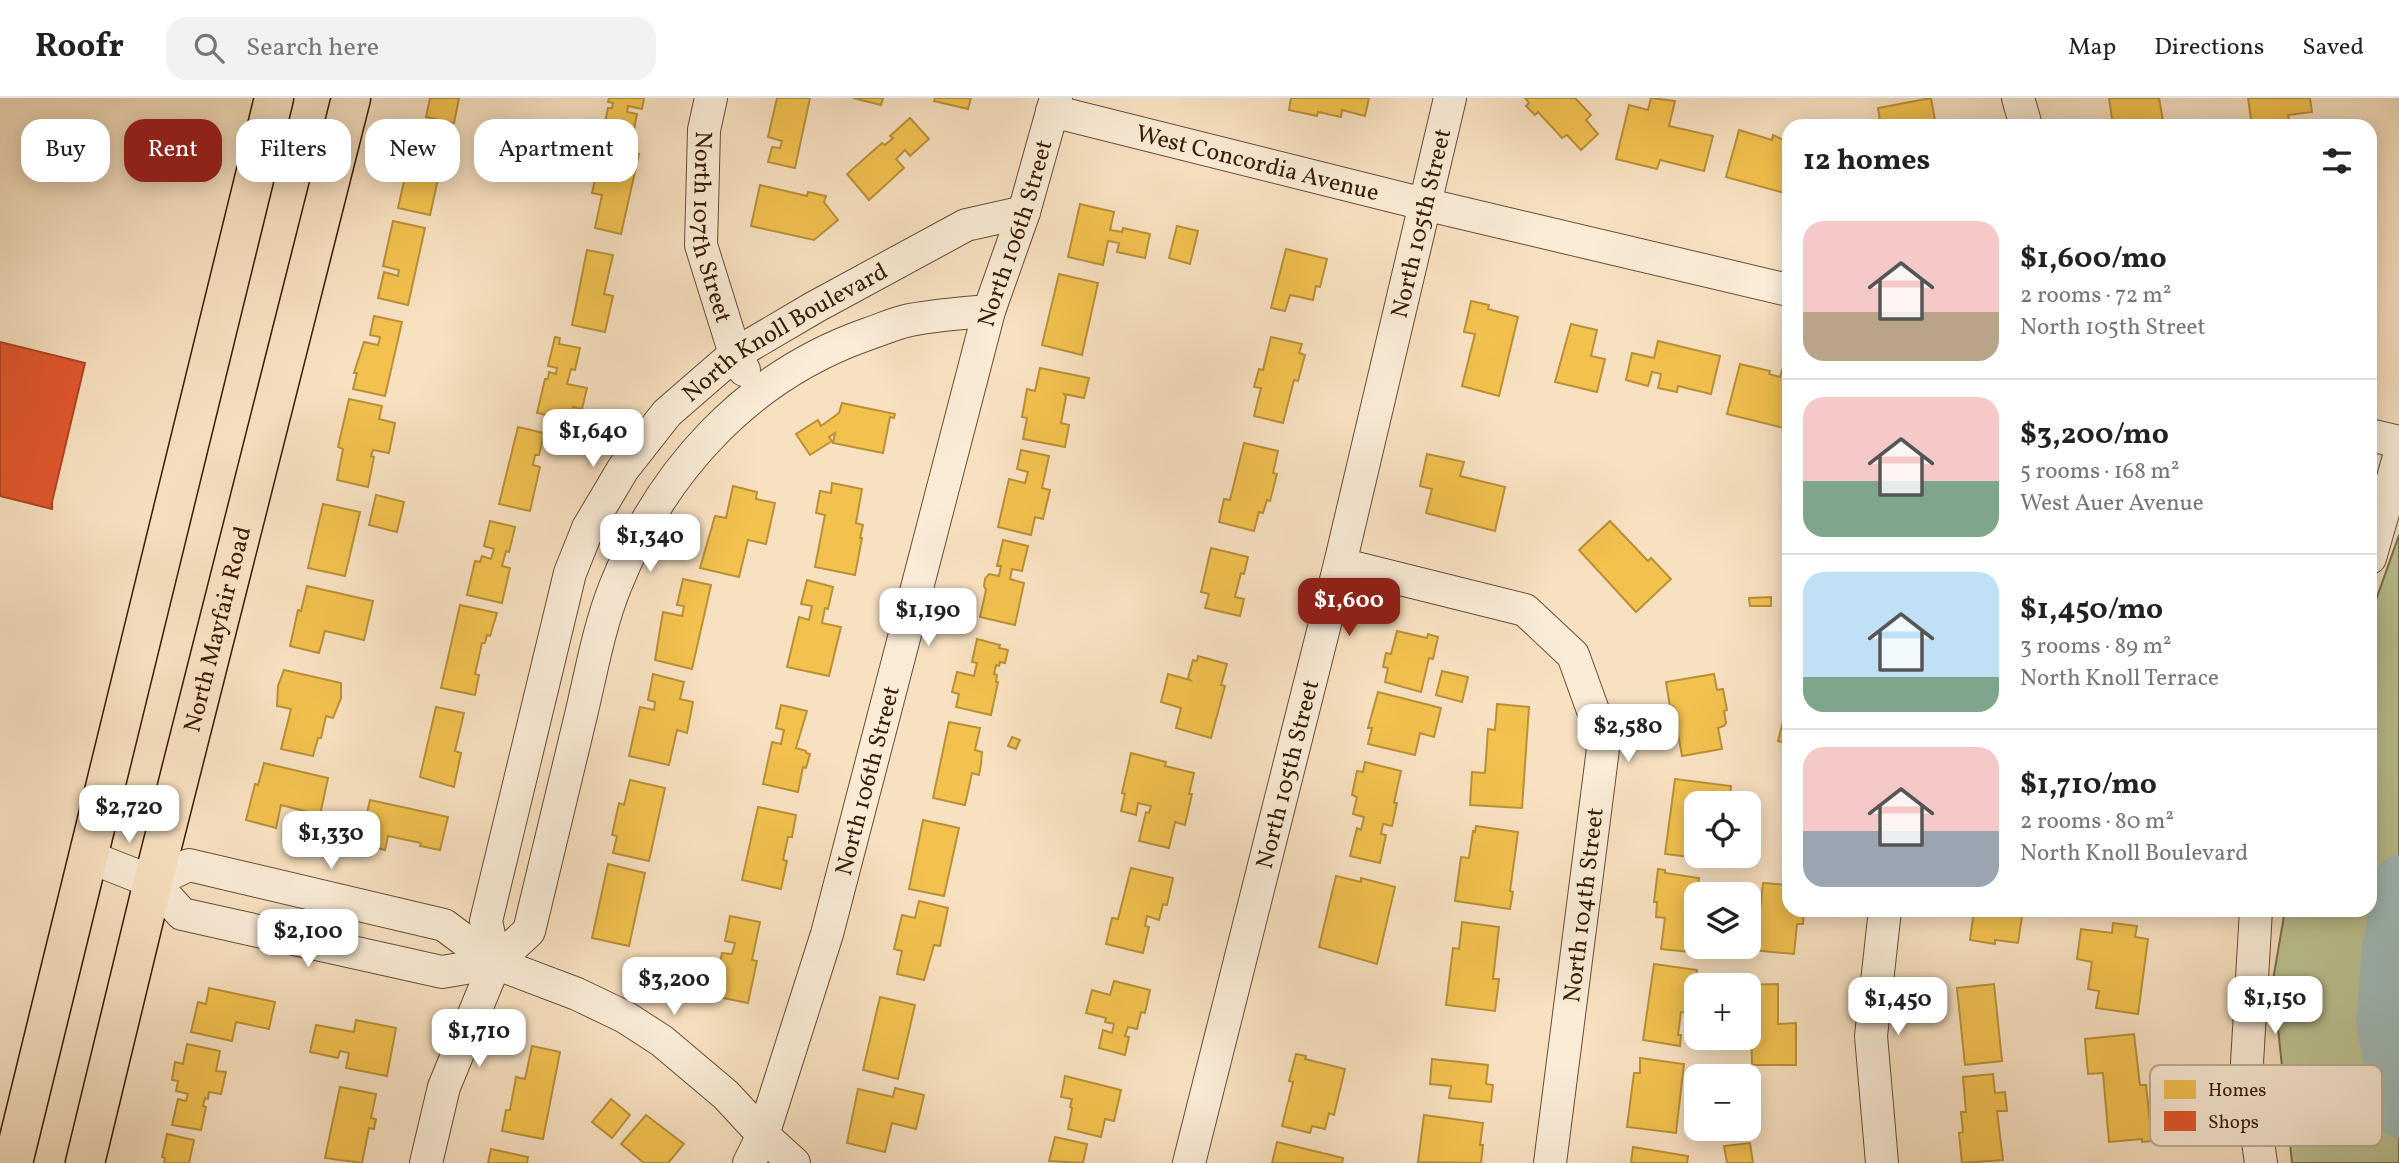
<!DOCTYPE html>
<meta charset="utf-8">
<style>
body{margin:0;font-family:Vollkorn,serif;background:#f2f2f2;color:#222;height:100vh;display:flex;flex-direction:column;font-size:26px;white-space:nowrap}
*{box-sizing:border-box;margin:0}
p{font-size:23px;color:#767676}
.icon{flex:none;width:38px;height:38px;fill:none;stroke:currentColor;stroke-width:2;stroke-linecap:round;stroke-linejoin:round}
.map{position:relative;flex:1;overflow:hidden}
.sheet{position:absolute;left:1782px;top:21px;width:595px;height:798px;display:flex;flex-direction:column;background:#fff;border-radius:21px;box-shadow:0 4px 18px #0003}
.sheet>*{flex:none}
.hud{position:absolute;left:21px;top:21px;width:665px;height:63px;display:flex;gap:14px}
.fabs{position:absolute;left:1684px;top:693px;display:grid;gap:14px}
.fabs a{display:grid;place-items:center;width:77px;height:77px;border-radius:14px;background:#fff;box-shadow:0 4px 18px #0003;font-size:35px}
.price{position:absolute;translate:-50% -60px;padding:0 16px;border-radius:14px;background:#fff;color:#222;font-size:23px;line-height:46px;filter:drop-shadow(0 2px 4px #0008)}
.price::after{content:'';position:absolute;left:50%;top:42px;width:21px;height:16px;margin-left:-10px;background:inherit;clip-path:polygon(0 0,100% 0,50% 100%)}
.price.on{background:#8f2418;color:#fff}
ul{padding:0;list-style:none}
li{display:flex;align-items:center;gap:21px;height:175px;padding:0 21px}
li+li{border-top:2px solid #e0e0e0}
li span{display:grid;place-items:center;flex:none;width:196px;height:140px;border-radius:21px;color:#555}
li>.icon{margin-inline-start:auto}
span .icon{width:84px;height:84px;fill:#fffc;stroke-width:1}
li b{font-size:30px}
h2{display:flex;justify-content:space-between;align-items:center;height:84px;padding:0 21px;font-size:30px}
.pill{padding:0 24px;border-radius:21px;background:#fff;box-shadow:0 4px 18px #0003;font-size:24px;line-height:63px}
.pill.on{background:#8f2418;color:#fff}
header{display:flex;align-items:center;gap:42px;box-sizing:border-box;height:98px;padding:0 35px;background:#fff;border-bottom:2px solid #e0e0e0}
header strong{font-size:33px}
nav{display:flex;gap:38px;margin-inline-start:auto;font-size:24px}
.search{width:490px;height:63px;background:#f2f2f2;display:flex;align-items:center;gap:18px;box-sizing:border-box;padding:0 24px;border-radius:21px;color:#767676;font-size:26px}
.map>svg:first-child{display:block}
.green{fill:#bdc393;stroke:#7a704c;stroke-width:2}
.homes{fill:#f2c14e;stroke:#ba9038;stroke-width:2}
.shops{fill:#e4572e;stroke:#b04522;stroke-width:2}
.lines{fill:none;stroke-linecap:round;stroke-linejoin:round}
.river{stroke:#9fbcb9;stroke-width:46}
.street-casing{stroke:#674d35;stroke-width:34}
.primary-casing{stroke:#371c06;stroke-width:41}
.street{stroke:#faecd7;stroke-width:32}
.primary{stroke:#f8e1c1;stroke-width:38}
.labels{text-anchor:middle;stroke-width:7;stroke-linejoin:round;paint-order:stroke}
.street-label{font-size:24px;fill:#371c06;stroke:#faecd7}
.key{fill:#faecd7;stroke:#c0ae98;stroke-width:2}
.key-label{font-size:19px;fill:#371c06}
</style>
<header>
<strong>Roofr</strong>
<div class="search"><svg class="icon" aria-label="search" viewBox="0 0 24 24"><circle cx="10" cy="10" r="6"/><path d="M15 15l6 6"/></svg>Search here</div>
<nav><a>Map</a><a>Directions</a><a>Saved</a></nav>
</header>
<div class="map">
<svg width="2399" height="1065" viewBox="0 0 2399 1065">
<rect width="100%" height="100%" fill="#f8e1c1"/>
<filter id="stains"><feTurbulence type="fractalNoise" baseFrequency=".00286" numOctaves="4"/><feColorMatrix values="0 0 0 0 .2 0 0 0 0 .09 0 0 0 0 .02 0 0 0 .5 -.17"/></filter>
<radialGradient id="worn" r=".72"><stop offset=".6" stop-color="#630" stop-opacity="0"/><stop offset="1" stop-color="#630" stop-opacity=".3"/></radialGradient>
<path class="green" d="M2399 437V1065H2292L2273 882 2285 812H2370V519Z"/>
<g class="homes">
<path d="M430 0H459L454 25 426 19Z"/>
<path d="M609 0H644L642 11 628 8 627 14 637 16 632 42 598 33 600 24 605 25 608 10H612L613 5 608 4Z"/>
<path d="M777 0H810L795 70 768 64 772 49 780 50 782 43 768 39Z"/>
<path d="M853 0H883L881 7Z"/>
<path d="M935 0H971L968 11 934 3Z"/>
<path d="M1291 0H1369L1365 18 1342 12 1341 19 1318 14 1317 18 1289 12Z"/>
<path d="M1525 0H1575L1591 17 1586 22 1598 36 1581 52 1567 37 1562 40 1538 14 1535 17 1526 8 1529 5Z"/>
<path d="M1651 0 1675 3 1669 28 1713 38 1704 73 1660 62 1657 71 1616 61 1629 7 1648 12Z"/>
<path d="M1931 0 1936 28H1881L1878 10Z"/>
<path d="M2109 0H2159L2164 28H2113Z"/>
<path d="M2248 0H2310L2312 14 2288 17 2290 28H2252Z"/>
<path d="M910 20 929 41 910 58 905 52 896 61 904 70 869 102 847 76 882 45 885 47 893 40 890 38Z"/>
<path d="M421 30 448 36 442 62H440L438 67 441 68 430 117 398 110 409 61 422 64 424 58 415 56Z"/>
<path d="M1739 32 1772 42 1773 37 1788 44V96L1726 79Z"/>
<path d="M603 48 639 56 621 136 595 130 602 97 592 95Z"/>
<path d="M760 87 807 98 808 94 826 98 824 104 838 122 814 142 751 128Z"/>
<path d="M1080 106 1114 114 1110 132 1122 134 1123 130 1150 136 1145 160 1117 154 1119 145 1108 143 1103 167 1068 159Z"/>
<path d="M393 123 425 130 408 207 378 200 384 174 398 178 399 172 383 168Z"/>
<path d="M1177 128 1198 133 1190 166 1169 160Z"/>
<path d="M1286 151 1327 161 1320 189 1316 188 1313 202 1290 197 1285 213 1271 210Z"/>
<path d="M587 152 613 157 604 196 613 198 605 234 572 227Z"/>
<path d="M1059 176 1098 185 1082 257 1042 247Z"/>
<path d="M1471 203 1489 207 1488 211 1518 219 1499 298 1462 288 1475 236 1464 234Z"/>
<path d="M374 218 402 224 385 298 353 291 357 275H354L364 244 378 247 380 239 370 237Z"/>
<path d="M1571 226 1597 232 1591 258 1605 261 1597 294 1555 284Z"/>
<path d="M555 239 560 240 559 246 580 250 575 272 571 271 567 286 587 290 582 311 573 309 570 322 537 315 545 281H548L549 274 556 276 557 270 548 268Z"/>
<path d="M1271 239 1302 246 1299 255 1305 257 1298 283 1294 282 1283 325 1254 318 1261 290 1254 289 1259 271 1263 272Z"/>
<path d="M1658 243 1720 258 1711 296 1678 288 1677 294 1658 290 1661 276 1652 274 1648 288 1626 282 1632 255 1654 260Z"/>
<path d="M1740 266 1770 273 1769 276 1780 279 1782 272 1788 274V331L1727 316Z"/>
<path d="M1040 270 1089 280 1084 300 1064 296 1066 299 1061 325 1069 327 1065 349 1023 341 1027 320 1022 319 1027 291 1035 293Z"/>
<path d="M349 301 382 308 379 321 395 325 389 355 373 352 371 358 374 359 368 389 337 382 343 351 338 349Z"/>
<path d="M842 305 895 316 894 320 890 319 883 355 833 345 835 335 829 339 832 343 810 357 796 336 818 322 821 328 839 315Z"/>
<path d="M518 329 544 335 539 357H535L533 367 540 369 530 413 499 406Z"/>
<path d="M1244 345 1278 353 1273 375 1277 376 1270 403 1267 402 1263 415 1259 414 1254 433 1219 424 1224 401 1230 402Z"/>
<path d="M1021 352 1049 358 1042 390 1050 392 1043 421 1035 419 1031 437 998 429 1009 381 1025 385 1028 374 1017 371Z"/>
<path d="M1427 356 1464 364 1460 378 1505 389 1495 433 1426 415 1432 391 1420 388Z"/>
<path d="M832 385 862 391 856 425 863 427 860 440H862L855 477 815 469 825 417 816 415 820 393 831 395Z"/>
<path d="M733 388 757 394 756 401 775 405 766 446 748 442 739 479 700 470 715 418 726 420Z"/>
<path d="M376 397 404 404 397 434 369 427Z"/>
<path d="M323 406 360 414 345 478 308 470Z"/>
<path d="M490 423 515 429 509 454 506 453 502 468 510 470 502 505 467 497 475 463 480 464 482 458 491 461 494 451 484 448Z"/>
<path d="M1610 423 1648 463 1651 460 1671 481 1636 514 1579 452Z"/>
<path d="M1003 442 1028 448 1022 473 1012 471 1010 481 1024 485 1015 527 980 519 986 492 984 488 985 481 989 476 999 478 1001 468H997Z"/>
<path d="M1211 450 1248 459 1244 476 1241 475 1235 499 1244 501 1240 518 1205 510 1209 496 1201 494Z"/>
<path d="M683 481 711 487 692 571 655 562 663 514 682 518 684 508 677 507Z"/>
<path d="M807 482 833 489 828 511 825 510 822 525 841 529 829 578 787 569 799 519 809 522 812 508 801 506Z"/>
<path d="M307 488 373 503 364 542 325 533 319 555 290 548 298 512 301 513Z"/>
<path d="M1771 499V508H1750L1749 500Z"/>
<path d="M460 507 497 515 490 538 487 537 485 545H482L475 576 479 577 475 597 441 590Z"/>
<path d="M1397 533 1427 540 1428 536 1438 539 1433 561 1429 560 1421 594 1385 584 1388 570 1383 569 1386 555 1391 556Z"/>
<path d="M977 541 1000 547 999 550 1008 552 1005 565 1000 564 999 568 996 567 994 576 997 577 996 584H998L991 617 956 609 959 596 952 594 957 574 974 578 977 565 972 564Z"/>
<path d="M1198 558 1227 566 1221 587 1225 588 1211 640 1176 630 1181 610 1161 604 1168 576 1190 582 1188 580 1193 562 1197 563Z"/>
<path d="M284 572 341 585V600L333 620 326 618 321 640H318L313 658 281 651 291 611 277 608 278 588Z"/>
<path d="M1442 573 1468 579 1462 604 1436 597Z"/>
<path d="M653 576 684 584 680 601 693 604 687 635 677 632 669 667 629 658 640 609 654 612 655 604 648 602Z"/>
<path d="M1714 576 1717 592 1723 591 1727 612 1724 613 1726 625 1724 628 1718 630 1722 651 1682 658 1673 608 1670 609 1666 584Z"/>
<path d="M1378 594 1441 610 1434 639 1420 635 1415 657 1368 646 1372 630H1368Z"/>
<path d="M1497 606 1529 609 1522 710 1470 707 1472 674 1485 675 1488 631 1495 632Z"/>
<path d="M781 607 807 613 796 650 806 653V655L810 656 806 670 803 669 798 694 763 686 772 644 781 646 784 632 776 630Z"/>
<path d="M436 609 464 615 455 653 461 655 454 689 420 679Z"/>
<path d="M1784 620 1788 621V646L1778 643Z"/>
<path d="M949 624 980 630 975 652 982 654 981 666 979 677 972 675 965 707 933 700Z"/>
<path d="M1012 639 1020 642 1016 651 1008 648Z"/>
<path d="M1131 655 1166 664 1165 668 1194 675 1189 696H1192L1185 727 1175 724 1169 750 1139 743 1146 714 1149 715 1151 708 1138 705 1136 717 1121 713 1125 696 1122 695Z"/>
<path d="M1365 664 1401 673 1394 705H1397L1392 728 1383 726 1381 736 1386 737 1380 765 1350 758 1357 730 1361 732 1364 719 1353 716 1357 699 1352 697 1357 673 1363 674Z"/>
<path d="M264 665 328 680 320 717 281 707 276 730 246 722 255 686 258 687Z"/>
<path d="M1675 681 1731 688 1729 705H1696V758H1722V763L1665 756Z"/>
<path d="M630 682 665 690 649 763 613 755 617 738 612 737 619 705 624 707Z"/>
<path d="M370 702 448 719 440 752 420 748 421 745 388 738 385 752 360 746Z"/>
<path d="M758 709 796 717 792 739H788L783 762 787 763 781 791 742 782Z"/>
<path d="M923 722 959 730 944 798 909 791Z"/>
<path d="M1476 728 1518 734 1510 793 1513 794 1510 811 1455 803 1461 759 1469 760 1473 733 1475 734Z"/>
<path d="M608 766 645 775 629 848 592 840Z"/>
<path d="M1131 770 1173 780 1167 807 1163 806 1159 822 1147 818 1145 828 1149 829 1143 855 1106 846 1112 820 1118 821Z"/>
<path d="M1658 771 1665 772V775L1699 780 1690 854 1661 851 1665 820 1656 819 1657 804H1654Z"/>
<path d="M1336 778 1361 784V780L1395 789 1377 866 1319 849Z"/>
<path d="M1763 785 1788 787V812H1804L1803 826H1797L1794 856 1753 852 1757 807H1761Z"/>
<path d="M919 803 948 810 940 848 934 847 924 882 897 876 902 853 894 851 902 817 915 820Z"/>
<path d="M1974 812H2023L2018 845 1995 842V846L1970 842Z"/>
<path d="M730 818 760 824 752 862 757 863 748 905 713 898 722 855 732 856 735 845 725 843Z"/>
<path d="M1462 824 1499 829 1493 881H1499L1495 913 1446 907 1453 850 1459 851Z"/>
<path d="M2113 825 2137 828 2135 839 2148 841 2138 916 2096 910 2099 893 2088 891 2092 864 2077 861 2081 831 2112 835Z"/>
<path d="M1654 866 1697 872 1694 898H1696V916L1681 914 1678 937H1681L1680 948 1643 942Z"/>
<path d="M1114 883 1150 892 1145 915 1141 914 1137 931 1128 929 1125 938 1129 939 1125 957 1099 950 1103 932 1112 935 1114 926 1105 924 1106 920 1086 915 1092 892 1110 897Z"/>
<path d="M1778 886V926L1796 925V967H1752L1751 929H1748V887H1737Z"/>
<path d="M1994 886 2002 963 1965 967 1957 890Z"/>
<path d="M209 890 275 904 269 931 236 924 232 943 191 934 198 904 206 906Z"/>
<path d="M880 899 915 907 898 981 863 972Z"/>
<path d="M356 922 396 930 387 978 346 970 349 955 340 953 338 960 310 954 316 927 354 934Z"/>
<path d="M2134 936 2140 987H2146L2152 1043 2142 1044V1041L2109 1044 2103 975 2088 976 2085 941Z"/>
<path d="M187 946 220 953 216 973 226 974 221 996 209 994 208 1001 205 1000 203 1008 206 1009 201 1032 172 1027 178 1001 186 1003 188 996 176 993 178 983 172 982 175 964 183 966Z"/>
<path d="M532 948 560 954 543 1041 502 1033 506 1012H510L516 979 525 981Z"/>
<path d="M1296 956 1306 958 1305 961 1345 971 1334 1017 1329 1015 1325 1031 1312 1028 1310 1035 1282 1028 1293 984 1289 983Z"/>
<path d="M1640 960 1684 966 1676 1035 1627 1029 1634 975H1640Z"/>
<path d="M1432 961 1488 967 1486 986 1493 987 1491 1004 1449 1000 1451 988 1430 986Z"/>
<path d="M1993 976 1995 995 2005 994 2007 1013H1997L2003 1062 1962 1065 1959 1035 1963 1034 1961 1014H1966L1963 979Z"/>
<path d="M1065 978 1121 992 1114 1023 1105 1021 1101 1039 1068 1031 1072 1010 1070 1009 1072 1001 1061 999Z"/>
<path d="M340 989 376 996 371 1020 376 1021 374 1031 369 1030 362 1065 325 1060Z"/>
<path d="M895 990 924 997 916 1031 892 1025 885 1054 847 1045 858 991 893 999Z"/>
<path d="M611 1001 630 1017 612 1040 592 1024Z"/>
<path d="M646 1017 684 1046 668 1065H644L621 1046Z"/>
<path d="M1424 1017 1483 1025 1480 1047H1483L1481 1065 1418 1064Z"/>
<path d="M167 1036 194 1042 189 1065H164L165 1060 162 1059Z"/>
<path d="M1055 1039 1087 1046 1083 1065 1049 1063Z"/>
<path d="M1277 1044 1343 1060 1342 1065H1272Z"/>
<path d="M1750 1045 1753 1065H1727L1724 1048Z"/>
<path d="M1633 1049 1688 1058 1687 1065H1631Z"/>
<path d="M491 1051 528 1059 527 1065H488Z"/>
</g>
<path class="shops" d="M0 244 85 265 52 404V411L0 398Z"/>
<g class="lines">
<path class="river" d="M2399 780 2385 850 2379 925 2399 1017"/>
<g class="street-casing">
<g id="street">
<path id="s1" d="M711 0 704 32 701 147 735 256 744 272"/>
<path d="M2018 0 2026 28"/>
<path id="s2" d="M1052 13 1424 106 1788 192"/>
<path d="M2370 337 2399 344"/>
<path d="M2370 460 2399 359"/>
<path d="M1340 466 1525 512 1573 557 1604 643 1550 1065"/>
<path d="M87 758 153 784 182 816 442 874 495 865"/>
<path d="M153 784 189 767 444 827 495 865 577 896 625 919 662 943 726 997 763 1037 794 1065"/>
<path d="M2256 812 2247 965 2261 1065"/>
<path id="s3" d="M495 865 486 823 570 475 588 430 623 371 667 315 735 256 815 209 966 127 1024 114"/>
<path d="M426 1065 444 989 495 865 529 833C546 761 564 689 581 617 591 575 599 529 615 489 661 373 747 279 865 237 880 232 895 225 910 222 936 217 963 215 989 213"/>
<path id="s4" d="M749 1065 763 1037 827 836 989 213 1024 114 1056 0"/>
<path id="s5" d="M1189 1065 1340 466 1450 0"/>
<path d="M1882 1065 1871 938 1885 812"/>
</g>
</g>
<g class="primary-casing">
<g id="primary">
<path d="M13 1065 274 0"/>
<path id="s6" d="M85 1065 153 784 351 0"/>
</g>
</g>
<use href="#street" class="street"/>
<use href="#primary" class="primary"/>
</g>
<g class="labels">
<g class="street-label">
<text dy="8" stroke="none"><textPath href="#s2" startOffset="212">West Concordia Avenue</textPath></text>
<text dy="8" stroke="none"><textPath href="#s5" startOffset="968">North 105th Street</textPath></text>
<text dy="8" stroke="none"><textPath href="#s1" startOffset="131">North 107th Street</textPath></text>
<text dy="8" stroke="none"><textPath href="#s4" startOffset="968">North 106th Street</textPath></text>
<text dy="8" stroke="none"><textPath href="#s3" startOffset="733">North Knoll Boulevard</textPath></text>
<text dy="8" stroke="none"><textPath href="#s6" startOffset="550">North Mayfair Road</textPath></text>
<text dy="8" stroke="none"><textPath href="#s5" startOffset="401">North 105th Street</textPath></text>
<text dy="8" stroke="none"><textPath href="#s4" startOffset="401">North 106th Street</textPath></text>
<text transform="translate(1583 807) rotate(-83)" y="8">North 104th Street</text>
</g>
</g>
<rect x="2150" y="967" width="232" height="81" rx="10" class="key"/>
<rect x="2164" y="982" width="32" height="19" fill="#f2c14e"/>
<rect x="2164" y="1013" width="32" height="20" fill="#e4572e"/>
<g class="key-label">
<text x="2208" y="998">Homes</text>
<text x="2208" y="1030">Shops</text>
</g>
<rect width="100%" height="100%" filter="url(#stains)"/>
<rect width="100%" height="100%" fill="url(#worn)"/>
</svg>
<div class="fabs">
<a><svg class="icon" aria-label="locate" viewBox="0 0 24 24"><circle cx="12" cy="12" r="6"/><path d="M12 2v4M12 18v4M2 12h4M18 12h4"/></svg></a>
<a><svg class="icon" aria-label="layers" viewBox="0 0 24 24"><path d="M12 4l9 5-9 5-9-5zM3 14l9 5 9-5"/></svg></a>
<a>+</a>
<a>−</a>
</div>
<b class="price" style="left:593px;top:371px">$1,640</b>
<b class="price" style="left:650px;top:476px">$1,340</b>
<b class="price on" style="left:1349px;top:540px">$1,600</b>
<b class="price" style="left:928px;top:550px">$1,190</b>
<b class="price" style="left:1628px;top:666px">$2,580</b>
<b class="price" style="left:129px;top:747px">$2,720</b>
<b class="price" style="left:331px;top:773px">$1,330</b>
<b class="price" style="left:308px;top:871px">$2,100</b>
<b class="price" style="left:674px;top:919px">$3,200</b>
<b class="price" style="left:2275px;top:938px">$1,150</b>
<b class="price" style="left:1898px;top:939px">$1,450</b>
<b class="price" style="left:479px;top:971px">$1,710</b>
<div class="hud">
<a class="pill">Buy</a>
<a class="pill on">Rent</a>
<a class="pill">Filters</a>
<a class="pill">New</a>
<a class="pill">Apartment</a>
</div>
<section class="sheet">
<h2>12 homes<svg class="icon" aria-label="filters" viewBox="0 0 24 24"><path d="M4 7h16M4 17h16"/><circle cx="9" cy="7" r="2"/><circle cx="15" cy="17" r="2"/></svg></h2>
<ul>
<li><span style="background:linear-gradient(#f6c9c9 65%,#b9a48a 0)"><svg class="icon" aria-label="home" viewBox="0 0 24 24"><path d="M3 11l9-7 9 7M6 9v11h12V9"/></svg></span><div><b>$1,600/mo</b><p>2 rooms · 72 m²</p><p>North 105th Street</p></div></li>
<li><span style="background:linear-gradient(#f6c9c9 60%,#7fa58c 0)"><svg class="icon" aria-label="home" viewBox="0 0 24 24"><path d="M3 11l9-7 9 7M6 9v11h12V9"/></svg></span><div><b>$3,200/mo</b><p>5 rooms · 168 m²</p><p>West Auer Avenue</p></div></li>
<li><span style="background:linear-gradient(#bfe0f5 75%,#7fa58c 0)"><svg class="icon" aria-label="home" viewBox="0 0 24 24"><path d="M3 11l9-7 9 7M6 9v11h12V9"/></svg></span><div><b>$1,450/mo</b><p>3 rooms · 89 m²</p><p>North Knoll Terrace</p></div></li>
<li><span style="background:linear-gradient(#f6c9c9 60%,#9aa5b1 0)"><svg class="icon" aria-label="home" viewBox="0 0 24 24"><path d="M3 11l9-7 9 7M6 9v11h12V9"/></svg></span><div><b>$1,710/mo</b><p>2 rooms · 80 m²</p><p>North Knoll Boulevard</p></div></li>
</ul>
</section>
</div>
